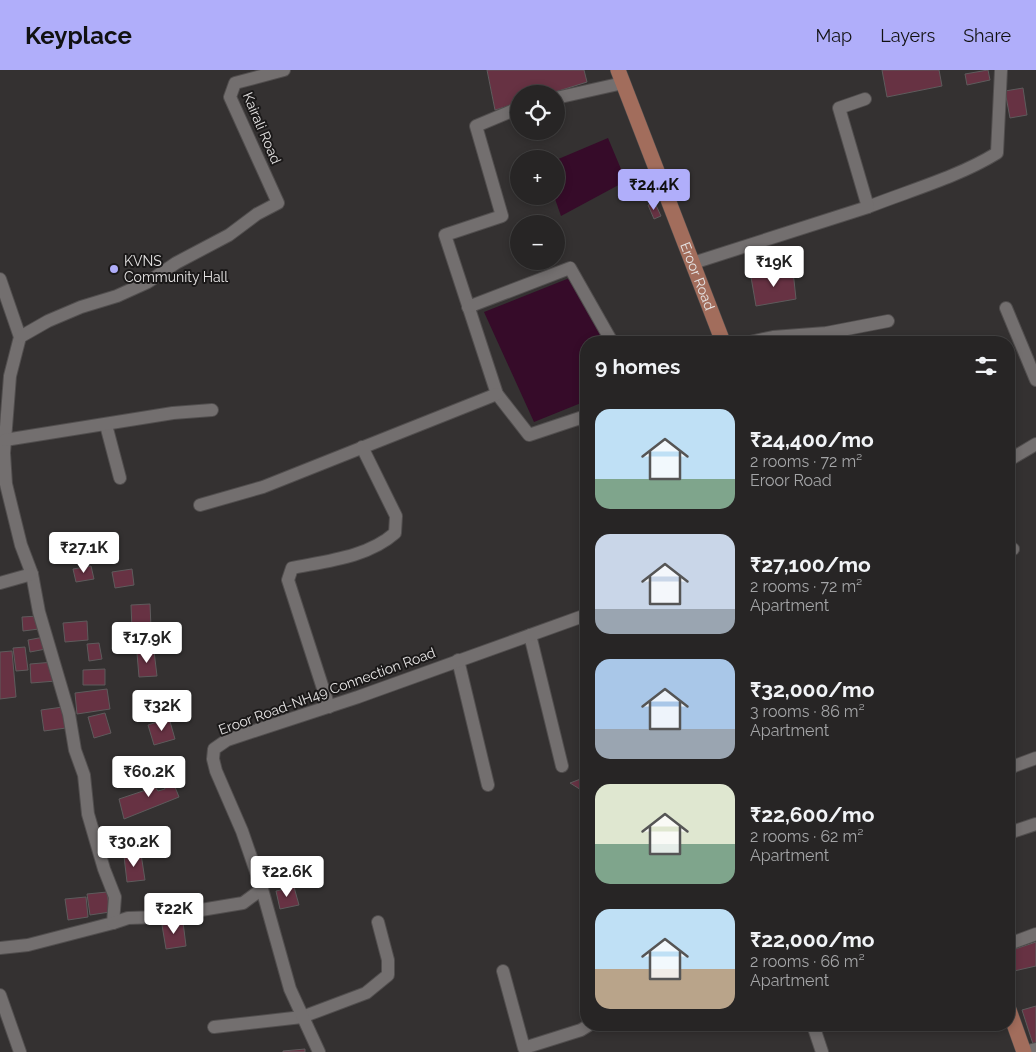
<!DOCTYPE html>
<meta charset="utf-8">
<style>
body{margin:0;font-family:Raleway,sans-serif;background:#2f2d2d;color:#f1f3f6;height:100vh;display:flex;flex-direction:column;font-size:19px;white-space:nowrap}
*{box-sizing:border-box;margin:0}
p{font-size:16px;color:#a4a5a7}
.icon{flex:none;width:28px;height:28px;fill:none;stroke:currentColor;stroke-width:2;stroke-linecap:round;stroke-linejoin:round}
.map{position:relative;flex:1;overflow:hidden}
.panel{position:absolute;left:580px;top:266px;width:435px;height:695px;display:flex;flex-direction:column;background:#272525;border-radius:20px;box-shadow:0 2px 8px #0003,0 0 0 1px #434242}
.panel>*{flex:none}
.fabs{position:absolute;left:510px;top:15px;display:grid;gap:10px}
.fabs a{display:grid;place-items:center;width:55px;height:55px;border-radius:50%;background:#272525;box-shadow:0 2px 8px #0003,0 0 0 1px #434242;font-size:25px}
.price{position:absolute;translate:-50% -42px;padding:0 11px;border-radius:5px;background:#fff;color:#222;font-size:16px;line-height:32px;filter:drop-shadow(0 1px 2px #0008)}
.price::after{content:'';position:absolute;left:50%;top:30px;width:15px;height:11px;margin-left:-8px;background:inherit;clip-path:polygon(0 0,100% 0,50% 100%)}
.price.current{background:#b0aefa;color:#111}
ul{padding:0;list-style:none}
li{display:flex;align-items:center;gap:15px;height:125px;padding:0 15px}
li span{display:grid;place-items:center;flex:none;width:140px;height:100px;border-radius:15px;color:#555}
li>.icon{margin-inline-start:auto}
span .icon{width:60px;height:60px;fill:#fffc;stroke-width:1}
li b{font-size:21px}
h2{display:flex;justify-content:space-between;align-items:center;height:60px;padding:0 15px;font-size:21px}
header{display:flex;align-items:center;gap:30px;box-sizing:border-box;height:70px;padding:0 25px;background:#b0aefa;color:#111}
header strong{font-size:24px}
nav{display:flex;gap:28px;margin-inline-start:auto;font-size:18px}
.map>svg:first-child{display:block}
.water{fill:#360b29}
.building{fill:#673243;stroke:#5e5b5c}
.lines{fill:none;stroke-linecap:round;stroke-linejoin:round}
.minor-casing{stroke:#514e4e;stroke-width:14}
.major-casing{stroke:#514e4e;stroke-width:16}
.minor{stroke:#736f6f;stroke-width:12}
.major{stroke:#a26d5c;stroke-width:15}
.poi-dot{fill:#b0aefa;stroke:#1b1919;stroke-width:2}
.labels{text-anchor:middle;stroke-width:4;stroke-linejoin:round;paint-order:stroke}
.street-label{font-size:14px;fill:#e6e4e4;stroke:#1b1919}
.poi-label{font-size:14px;fill:#e6e4e4;stroke:#1b1919;text-anchor:start}
</style>
<header>
<strong>Keyplace</strong>
<nav><a>Map</a><a>Layers</a><a>Share</a></nav>
</header>
<div class="map">
<svg width="1036" height="982" viewBox="0 0 1036 982">
<rect width="100%" height="100%" fill="#343131"/>
<g class="water">
<path d="M608 68 626 111 561 146 554 126H556V90Z"/>
<path d="M572 207 607 272H586V331L534 352 484 242Z"/>
</g>
<g class="building">
<path d="M487 0H584L587 12 549 24H519V33L495 40Z"/>
<path d="M882 0H939L942 16 887 27Z"/>
<path d="M988 0 990 10 967 15 965 4Z"/>
<path d="M1023 18 1027 45 1010 48 1005 21Z"/>
<path d="M655 133 661 146 654 149 648 135Z"/>
<path d="M793 201 796 229 756 236 751 207Z"/>
<path d="M91 496 94 509 76 512 73 499Z"/>
<path d="M132 499 134 515 115 518 112 502Z"/>
<path d="M150 534 151 558 132 559 131 535Z"/>
<path d="M38 546 39 559 23 561 22 547Z"/>
<path d="M87 551 88 570 65 572 63 553Z"/>
<path d="M44 567 46 579 30 582 28 570Z"/>
<path d="M99 573 102 589 89 591 87 574Z"/>
<path d="M25 577 28 600 16 601 13 578Z"/>
<path d="M12 581 16 627 0 629V582Z"/>
<path d="M154 581 157 606 139 607 137 583Z"/>
<path d="M54 592 56 611 31 613 30 594Z"/>
<path d="M105 599V615H83V600Z"/>
<path d="M107 619 110 639 77 644 75 623Z"/>
<path d="M63 637 66 658 44 661 41 640Z"/>
<path d="M105 643 111 663 94 668 88 647Z"/>
<path d="M169 648 175 669 154 675 148 655Z"/>
<path d="M169 702 179 727 124 749 119 729 155 717 158 721 165 719 160 705Z"/>
<path d="M586 707V723L570 713Z"/>
<path d="M141 784 145 810 127 812 124 786Z"/>
<path d="M294 817 299 835 280 839 276 821Z"/>
<path d="M107 822 110 842 90 845 87 824Z"/>
<path d="M86 827 88 847 68 850 65 829Z"/>
<path d="M183 852 186 876 166 879 162 855Z"/>
<path d="M1036 872V896L1014 901 1009 905V881Z"/>
<path d="M1036 936V973L1033 974 1022 940Z"/>
<path d="M305 979V982H283V981Z"/>
</g>
<g class="lines">
<g class="minor-casing">
<g id="minor">
<path d="M556 28 623 13"/>
<path d="M519 38 476 56 502 146 445 165 497 324 529 365 583 347 586 356"/>
<path d="M868 137C911 120 958 107 997 83L1001 0"/>
<path d="M693 193 868 137 839 38 865 29"/>
<path d="M0 209 20 267 10 306 4 383 6 414 21 475 32 504 39 542 69 644 75 680 84 705 88 744 104 799 115 827 113 853 28 875 0 878"/>
<path d="M468 237 570 198 612 272"/>
<path d="M1006 238 1036 310"/>
<path d="M20 267 48 251 81 237 117 226 148 212 176 193 229 165 257 144 278 133 230 27 235 13 284 0"/>
<path d="M750 272 773 267 826 263 888 251"/>
<path d="M106 355 120 408"/>
<path d="M5 370 173 343 212 340"/>
<path d="M1009 390 1036 374"/>
<path d="M200 435 263 417 497 324"/>
<path d="M1009 481 1013 479"/>
<path d="M0 513 32 504"/>
<path d="M530 565 562 696"/>
<path d="M458 590 488 715"/>
<path d="M329 637 288 510 292 498C327 491 368 487 395 463L396 446 362 377"/>
<path d="M1009 698 1036 688"/>
<path d="M1009 763 1036 754"/>
<path d="M113 853 128 848 159 847 243 833 262 819"/>
<path d="M1009 874 1036 864"/>
<path d="M503 901 524 978 581 960 589 955"/>
<path d="M0 925 20 982"/>
<path d="M813 955 822 982"/>
<path d="M214 957 302 947 366 923 388 905V890L378 852"/>
<path d="M319 982 290 919 262 819 242 761 216 701 213 689 214 679 227 670 358 627 586 545"/>
<path d="M1024 982 1036 979"/>
</g>
</g>
<g class="major-casing">
<g id="major">
<path id="s1" d="M618 0 723 272"/>
<path d="M1009 940 1024 982"/>
</g>
</g>
<use href="#minor" class="minor"/>
<use href="#major" class="major"/>
</g>
<circle class="poi-dot" cx="114" cy="199" r="5"/>
<g class="labels">
<g class="street-label">
<text transform="translate(262 58) rotate(67)" y="5">Kairali Road</text>
<text dy="5" stroke="none"><textPath href="#s1" startOffset="221">Eroor Road</textPath></text>
<text transform="translate(327 621) rotate(-20)" y="5">Eroor Road-NH49 Connection Road</text>
</g>
<g class="poi-label">
<text x="124" y="196">KVNS<tspan x="124" dy="16">Community Hall</tspan></text>
</g>
</g>
</svg>
<div class="fabs">
<a><svg class="icon" aria-label="locate" viewBox="0 0 24 24"><circle cx="12" cy="12" r="6"/><path d="M12 2v4M12 18v4M2 12h4M18 12h4"/></svg></a>
<a>+</a>
<a>−</a>
</div>
<b class="price current" style="left:654px;top:141px">₹24.4K</b>
<b class="price" style="left:774px;top:218px">₹19K</b>
<b class="price" style="left:84px;top:504px">₹27.1K</b>
<b class="price" style="left:147px;top:594px">₹17.9K</b>
<b class="price" style="left:162px;top:662px">₹32K</b>
<b class="price" style="left:149px;top:728px">₹60.2K</b>
<b class="price" style="left:134px;top:798px">₹30.2K</b>
<b class="price" style="left:287px;top:828px">₹22.6K</b>
<b class="price" style="left:174px;top:865px">₹22K</b>
<section class="panel">
<h2>9 homes<svg class="icon" aria-label="filters" viewBox="0 0 24 24"><path d="M4 7h16M4 17h16"/><circle cx="9" cy="7" r="2"/><circle cx="15" cy="17" r="2"/></svg></h2>
<ul>
<li><span style="background:linear-gradient(#bfe0f5 70%,#7fa58c 0)"><svg class="icon" aria-label="home" viewBox="0 0 24 24"><path d="M3 11l9-7 9 7M6 9v11h12V9"/></svg></span><div><b>₹24,400/mo</b><p>2 rooms · 72 m²</p><p>Eroor Road</p></div></li>
<li><span style="background:linear-gradient(#c9d6e8 75%,#9aa5b1 0)"><svg class="icon" aria-label="home" viewBox="0 0 24 24"><path d="M3 11l9-7 9 7M6 9v11h12V9"/></svg></span><div><b>₹27,100/mo</b><p>2 rooms · 72 m²</p><p>Apartment</p></div></li>
<li><span style="background:linear-gradient(#a9c7e8 70%,#9aa5b1 0)"><svg class="icon" aria-label="home" viewBox="0 0 24 24"><path d="M3 11l9-7 9 7M6 9v11h12V9"/></svg></span><div><b>₹32,000/mo</b><p>3 rooms · 86 m²</p><p>Apartment</p></div></li>
<li><span style="background:linear-gradient(#dfe7d0 60%,#7fa58c 0)"><svg class="icon" aria-label="home" viewBox="0 0 24 24"><path d="M3 11l9-7 9 7M6 9v11h12V9"/></svg></span><div><b>₹22,600/mo</b><p>2 rooms · 62 m²</p><p>Apartment</p></div></li>
<li><span style="background:linear-gradient(#bfe0f5 60%,#b9a48a 0)"><svg class="icon" aria-label="home" viewBox="0 0 24 24"><path d="M3 11l9-7 9 7M6 9v11h12V9"/></svg></span><div><b>₹22,000/mo</b><p>2 rooms · 66 m²</p><p>Apartment</p></div></li>
</ul>
</section>
</div>
